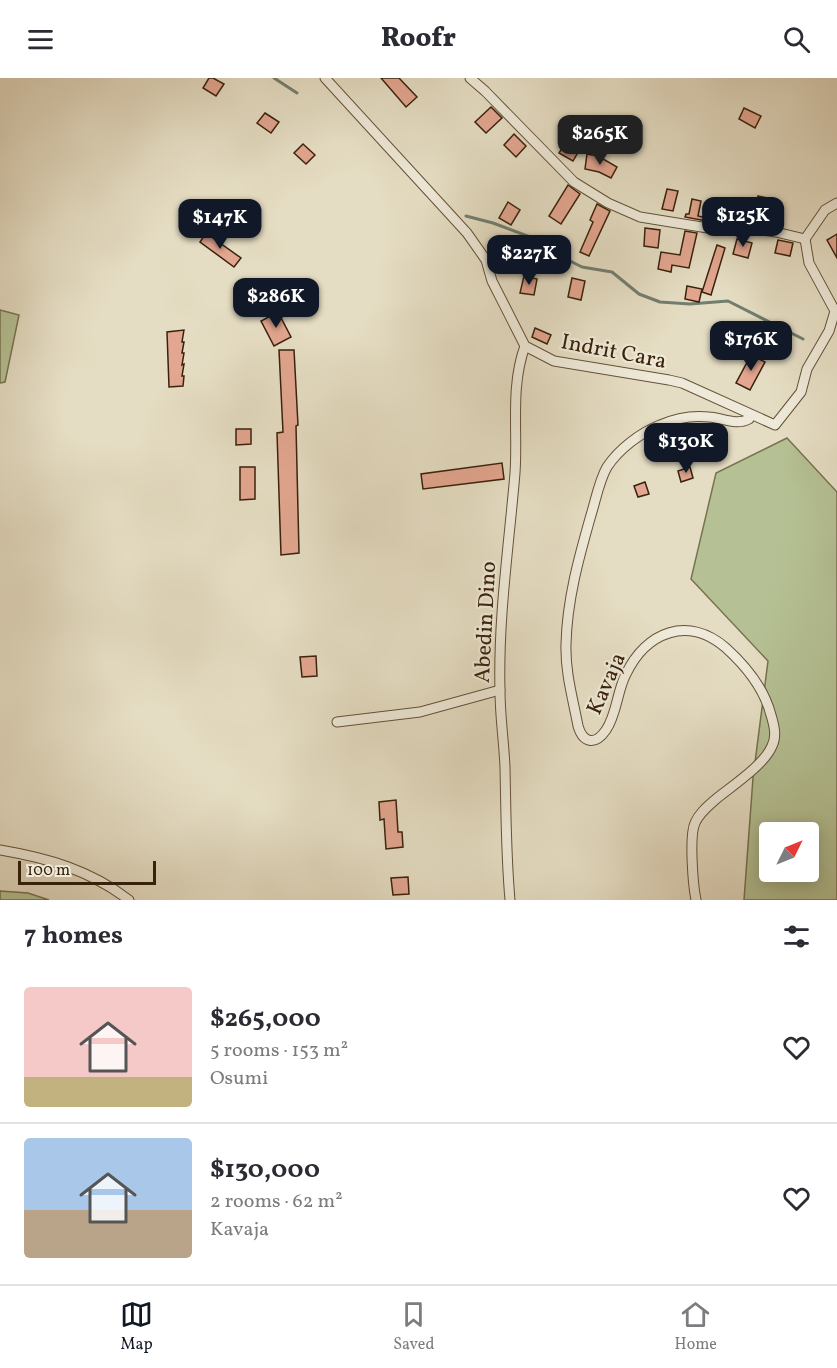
<!DOCTYPE html>
<meta charset="utf-8">
<style>
body{margin:0;font-family:Vollkorn,serif;background:#f2f2f3;color:#2b2b33;height:100vh;display:flex;flex-direction:column;font-size:22px;white-space:nowrap}
*{box-sizing:border-box;margin:0}
p{font-size:20px;color:#7c7c81}
.icon{flex:none;width:33px;height:33px;fill:none;stroke:currentColor;stroke-width:2;stroke-linecap:round;stroke-linejoin:round}
.map{position:relative;height:822px;overflow:hidden}
.side{display:flex;flex-direction:column;background:#fff;flex:1}
.side>*{flex:none}
.needle{width:39px;rotate:47deg}
.fabs{position:absolute;left:759px;top:744px;display:grid;gap:12px}
.fabs a{display:grid;place-items:center;width:60px;height:60px;border-radius:6px;background:#fff;box-shadow:0 3px 15px #0003;font-size:30px}
.scale{position:absolute;left:18px;bottom:15px;width:138px;box-sizing:border-box;padding-left:6px;border:3px solid #39220b;border-top:0;font-size:16px;line-height:21px;white-space:nowrap;color:#39220b;-webkit-text-stroke:4px #eee9d8;paint-order:stroke}
.price{position:absolute;translate:-50% -51px;padding:0 14px;border-radius:12px;background:#111827;color:#fff;font-size:20px;line-height:39px;filter:drop-shadow(0 2px 3px #0008)}
.price::after{content:'';position:absolute;left:50%;top:36px;width:18px;height:14px;margin-left:-9px;background:inherit;clip-path:polygon(0 0,100% 0,50% 100%)}
.price.selected{background:#222;color:#fff}
ul{padding:0;list-style:none}
li{display:flex;align-items:center;gap:18px;height:150px;padding:0 24px}
li+li{border-top:2px solid #e1e1e2}
li span{display:grid;place-items:center;flex:none;width:168px;height:120px;border-radius:6px;color:#555}
li>.icon{margin-inline-start:auto}
span .icon{width:72px;height:72px;fill:#fffc;stroke-width:1}
li b{font-size:26px}
h2{display:flex;justify-content:space-between;align-items:center;height:72px;padding:0 24px;font-size:26px}
header{display:flex;justify-content:space-between;align-items:center;height:78px;padding:0 24px;background:#fff;font-size:27px;font-weight:800}
.tabs{display:flex;justify-content:space-around;align-items:center;height:84px;border-top:2px solid #e1e1e2;background:#fff;font-size:16px;color:#7c7c81}
.tabs a{display:grid;justify-items:center;gap:3px}
.tabs .selected{color:#111827}
.map>svg:first-child{display:block}
.green{fill:#b5c194;stroke:#777250;stroke-width:1.5;fill-rule:evenodd}
.lines{fill:none;stroke-linecap:round;stroke-linejoin:round}
.stream{stroke:#717e70;stroke-width:3}
.building{fill:#e3a690;stroke:#39220b;stroke-width:1.5}
.minor-casing{stroke:#645139;stroke-width:11}
.minor{stroke:#eee9d8;stroke-width:9}
.labels{text-anchor:middle;stroke-width:4.5;stroke-linejoin:round;paint-order:stroke}
.street-label{font-size:22px;fill:#39220b;stroke:#eee9d8}
</style>
<header><svg class="icon" aria-label="menu" viewBox="0 0 24 24"><path d="M4 6h16M4 12h16M4 18h16"/></svg>Roofr<svg class="icon" aria-label="search" viewBox="0 0 24 24"><circle cx="10" cy="10" r="6"/><path d="M15 15l6 6"/></svg></header>
<div class="map">
<svg width="837" height="822" viewBox="0 0 837 822">
<rect width="100%" height="100%" fill="#e5ddc3"/>
<filter id="stains"><feTurbulence type="fractalNoise" baseFrequency=".00333" numOctaves="4"/><feColorMatrix values="0 0 0 0 .2 0 0 0 0 .09 0 0 0 0 .02 0 0 0 .5 -.17"/></filter>
<radialGradient id="worn" r=".72"><stop offset=".6" stop-color="#630" stop-opacity="0"/><stop offset="1" stop-color="#630" stop-opacity=".3"/></radialGradient>
<g class="green">
<path d="M0 232 19 237 5 304 0 305Z"/>
<path d="M787 360 837 414V822H744L753 700 768 583 691 501 716 395ZM770 754H808V794H770Z"/>
<path d="M0 813 28 815 49 822H0Z"/>
</g>
<g class="lines">
<g class="stream">
<path d="M274 0 297 15"/>
<path d="M466 138 493 145 530 159 556 176 582 189 612 194 639 216 660 224 690 226 728 223 803 261"/>
</g>
</g>
<g class="building">
<path d="M209 0H213L224 6 216 18 203 10Z"/>
<path d="M381 0H399L417 19 406 29Z"/>
<path d="M491 29 502 40 486 55 475 44Z"/>
<path d="M744 30 761 38 755 50 739 41Z"/>
<path d="M265 35 279 44 271 55 257 45Z"/>
<path d="M514 56 526 68 516 79 504 67Z"/>
<path d="M568 61 581 69 573 83 559 75Z"/>
<path d="M303 66 315 77 306 86 294 75Z"/>
<path d="M587 76 598 78 617 89 611 100 599 94 585 91Z"/>
<path d="M568 107 580 116 561 146 549 138Z"/>
<path d="M667 111 678 113 673 133 662 131Z"/>
<path d="M758 118 772 121 769 136 755 133Z"/>
<path d="M692 121 701 123 698 138 712 141 711 144 685 139 686 136H689Z"/>
<path d="M508 124 520 132 511 147 499 140Z"/>
<path d="M597 126 610 133 589 178 580 174 593 144 590 142Z"/>
<path d="M645 150 660 152 658 170 644 168Z"/>
<path d="M685 153 697 155 689 190 672 187 671 194 658 191 661 174 680 177Z"/>
<path d="M206 155 241 180 234 189 200 164Z"/>
<path d="M837 156V180L827 162Z"/>
<path d="M737 161 752 165 748 180 733 176Z"/>
<path d="M778 162 793 165 790 178 775 175Z"/>
<path d="M717 167 725 170 711 217 702 214Z"/>
<path d="M493 182 514 186 513 194 495 191Z"/>
<path d="M524 198 537 201 534 217 520 215Z"/>
<path d="M572 200 585 203 581 222 568 219Z"/>
<path d="M687 208 702 211 699 224 685 221Z"/>
<path d="M278 234 291 259 274 268 261 243Z"/>
<path d="M535 250 551 257 547 266 532 259Z"/>
<path d="M184 252 182 264H184L182 275H184L182 287 184 286 182 298H184L183 308 169 309 167 254Z"/>
<path d="M279 272H294L298 347 296 348 299 475 281 477 277 355 283 354Z"/>
<path d="M751 277 765 284 750 312 736 305Z"/>
<path d="M236 351H251V366L236 367Z"/>
<path d="M502 385 504 401 423 411 421 396Z"/>
<path d="M240 389H255V421L240 422Z"/>
<path d="M690 389 693 400 681 404 678 393Z"/>
<path d="M645 404 649 416 638 419 634 408Z"/>
<path d="M316 578 317 598 302 599 300 579Z"/>
<path d="M396 722 398 754H402L403 769 386 771 384 741 380 742 379 724Z"/>
<path d="M408 799 409 816 393 817 391 800Z"/>
</g>
<g class="lines">
<g class="minor-casing">
<g id="minor">
<path d="M325 0 467 155 486 182 492 203 525 268 554 283 669 302 682 305 775 347 801 314 807 291 829 253 835 233 809 185 805 161"/>
<path d="M470 0 485 13 574 104 608 125 640 139 720 152 747 150 776 154 805 161 825 132 837 125"/>
<path d="M337 644 420 634 500 612"/>
<path d="M0 772C47 780 90 792 129 822"/>
<path d="M510 822C506 778 506 734 505 690 504 664 500 639 500 613 498 540 509 467 515 395 518 353 510 309 525 268"/>
<path d="M696 822C693 807 689 758 695 745 699 735 708 728 716 721 732 708 764 687 772 668 777 658 774 647 771 637 764 610 747 589 726 570 688 537 646 554 626 596 617 613 617 636 606 652 595 668 583 665 578 648 573 621 565 594 566 566 567 522 579 479 591 437 596 421 599 403 607 389 619 371 640 355 660 347 676 340 692 337 709 339 723 340 736 348 749 341L751 337"/>
</g>
</g>
<use href="#minor" class="minor"/>
</g>
<g class="labels">
<g class="street-label">
<text transform="translate(614 272) rotate(11)" y="8">Indrit Cara</text>
<text transform="translate(484 544) rotate(-87)" y="8">Abedin Dino</text>
<text transform="translate(605 605) rotate(-66)" y="8">Kavaja</text>
</g>
</g>
<rect width="100%" height="100%" filter="url(#stains)"/>
<rect width="100%" height="100%" fill="url(#worn)"/>
</svg>
<div class="fabs">
<a><svg class="needle" viewBox="-14 -14 28 28"><path d="M0-13l5 13h-10z" fill="#e53935"/><path d="M0 13l5-13h-10z" fill="#7c7c81"/></svg></a>
</div>
<div class="scale">100 m</div>
<b class="price selected" style="left:600px;top:88px">$265K</b>
<b class="price" style="left:743px;top:170px">$125K</b>
<b class="price" style="left:220px;top:172px">$147K</b>
<b class="price" style="left:529px;top:208px">$227K</b>
<b class="price" style="left:276px;top:251px">$286K</b>
<b class="price" style="left:751px;top:294px">$176K</b>
<b class="price" style="left:686px;top:396px">$130K</b>
</div>
<section class="side">
<h2>7 homes<svg class="icon" aria-label="filters" viewBox="0 0 24 24"><path d="M4 7h16M4 17h16"/><circle cx="9" cy="7" r="2"/><circle cx="15" cy="17" r="2"/></svg></h2>
<ul>
<li><span style="background:linear-gradient(#f6c9c9 75%,#c2b280 0)"><svg class="icon" aria-label="home" viewBox="0 0 24 24"><path d="M3 11l9-7 9 7M6 9v11h12V9"/></svg></span><div><b>$265,000</b><p>5 rooms · 153 m²</p><p>Osumi</p></div><svg class="icon" aria-label="heart" viewBox="0 0 24 24"><path d="M12 20l-8-8c-3-5 5-10 8-4 3-6 11-1 8 4z"/></svg></li>
<li><span style="background:linear-gradient(#a9c7e8 60%,#b9a48a 0)"><svg class="icon" aria-label="home" viewBox="0 0 24 24"><path d="M3 11l9-7 9 7M6 9v11h12V9"/></svg></span><div><b>$130,000</b><p>2 rooms · 62 m²</p><p>Kavaja</p></div><svg class="icon" aria-label="heart" viewBox="0 0 24 24"><path d="M12 20l-8-8c-3-5 5-10 8-4 3-6 11-1 8 4z"/></svg></li>
</ul>
</section>
<nav class="tabs">
<a class="selected"><svg class="icon" aria-label="map" viewBox="0 0 24 24"><path d="M3 6l6-2 6 2 6-2v14l-6 2-6-2-6 2zM9 4v14M15 6v14"/></svg>Map</a>
<a><svg class="icon" aria-label="saved" viewBox="0 0 24 24"><path d="M7 4h10v16l-5-4-5 4z"/></svg>Saved</a>
<a><svg class="icon" aria-label="home" viewBox="0 0 24 24"><path d="M3 11l9-7 9 7M6 9v11h12V9"/></svg>Home</a>
</nav>
